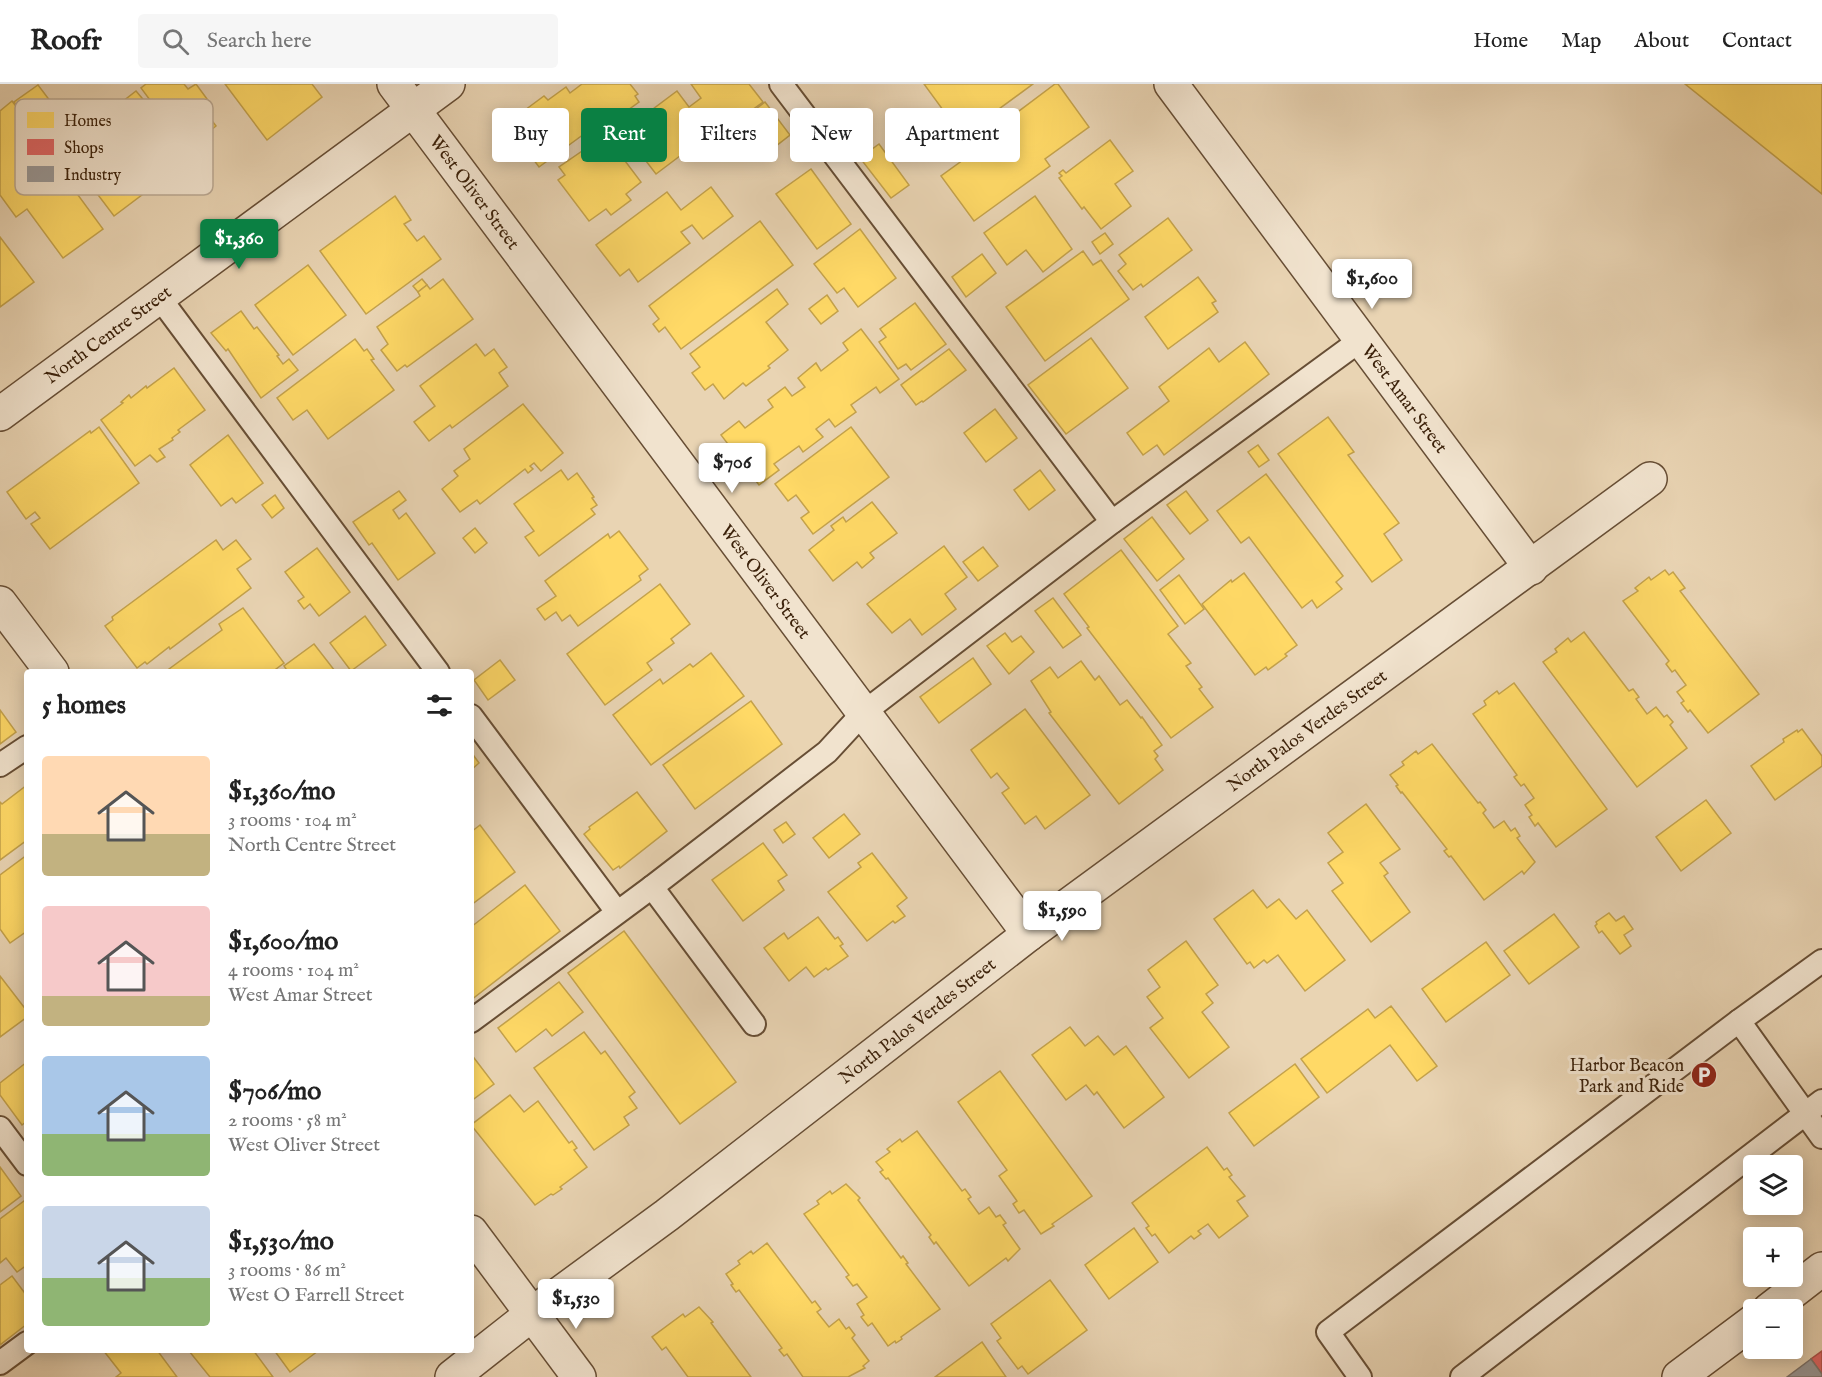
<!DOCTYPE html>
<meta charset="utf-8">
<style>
body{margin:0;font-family:"IM FELL English",serif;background:#f6f6f6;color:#222;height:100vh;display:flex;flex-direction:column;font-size:22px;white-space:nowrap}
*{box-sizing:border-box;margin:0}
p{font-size:20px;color:#767676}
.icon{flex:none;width:33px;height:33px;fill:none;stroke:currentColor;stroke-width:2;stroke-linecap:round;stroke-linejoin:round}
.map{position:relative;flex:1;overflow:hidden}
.side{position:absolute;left:24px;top:585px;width:450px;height:684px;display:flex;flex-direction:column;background:#fff;border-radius:6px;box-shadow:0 3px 15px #0003}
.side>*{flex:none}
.top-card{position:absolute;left:492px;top:24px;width:570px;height:54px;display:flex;gap:12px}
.fabs{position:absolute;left:1743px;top:1071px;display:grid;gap:12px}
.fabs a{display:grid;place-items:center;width:60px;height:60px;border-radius:6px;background:#fff;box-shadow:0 3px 15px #0003;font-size:30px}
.price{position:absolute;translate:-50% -51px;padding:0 14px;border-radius:6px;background:#fff;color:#222;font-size:20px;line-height:39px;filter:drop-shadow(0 2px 3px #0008)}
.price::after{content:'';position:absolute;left:50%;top:36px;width:18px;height:14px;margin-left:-9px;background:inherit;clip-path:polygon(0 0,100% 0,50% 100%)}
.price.current{background:#0b8043;color:#fff}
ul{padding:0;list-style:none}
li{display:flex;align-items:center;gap:18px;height:150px;padding:0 18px}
li span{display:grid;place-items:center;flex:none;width:168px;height:120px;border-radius:6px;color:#555}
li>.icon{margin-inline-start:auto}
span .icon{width:72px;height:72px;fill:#fffc;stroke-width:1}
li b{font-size:26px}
h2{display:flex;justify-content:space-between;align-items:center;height:72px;padding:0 18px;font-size:26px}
.tag{padding:0 21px;border-radius:6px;background:#fff;box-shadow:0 3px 15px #0003;font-size:21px;line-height:54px}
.tag.current{background:#0b8043;color:#fff}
header{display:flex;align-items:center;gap:36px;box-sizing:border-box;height:84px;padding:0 30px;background:#fff;border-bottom:2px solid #e0e0e0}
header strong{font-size:28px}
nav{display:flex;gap:33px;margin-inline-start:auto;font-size:21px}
.search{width:420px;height:54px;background:#f6f6f6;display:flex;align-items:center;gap:15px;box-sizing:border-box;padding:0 21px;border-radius:6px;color:#767676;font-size:22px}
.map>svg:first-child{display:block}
.homes{fill:#ffd966;stroke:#c4a24b;stroke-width:1.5}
.shops{fill:#e06666;stroke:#af524b;stroke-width:1.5}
.industry{fill:#999;stroke:#7d756e;stroke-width:1.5}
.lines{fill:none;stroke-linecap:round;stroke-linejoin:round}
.lane-casing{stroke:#674e35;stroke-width:26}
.street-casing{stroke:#674e35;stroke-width:36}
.lane{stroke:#f1e3ce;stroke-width:22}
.street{stroke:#f1e3ce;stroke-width:33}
.labels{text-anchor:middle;stroke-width:6;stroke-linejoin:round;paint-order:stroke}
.street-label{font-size:18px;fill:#3c220b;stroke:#f1e3ce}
.poi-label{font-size:18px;fill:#3c220b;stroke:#f1e3ce;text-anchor:end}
.key{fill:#f1e3ce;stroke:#bba994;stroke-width:1.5}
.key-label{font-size:16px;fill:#3c220b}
</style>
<header>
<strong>Roofr</strong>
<div class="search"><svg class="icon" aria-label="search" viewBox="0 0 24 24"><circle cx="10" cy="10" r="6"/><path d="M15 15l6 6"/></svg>Search here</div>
<nav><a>Home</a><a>Map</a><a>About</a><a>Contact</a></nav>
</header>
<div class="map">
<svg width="1822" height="1293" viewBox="0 0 1822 1293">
<rect width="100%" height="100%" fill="#e9d4b3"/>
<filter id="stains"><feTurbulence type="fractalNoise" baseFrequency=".00333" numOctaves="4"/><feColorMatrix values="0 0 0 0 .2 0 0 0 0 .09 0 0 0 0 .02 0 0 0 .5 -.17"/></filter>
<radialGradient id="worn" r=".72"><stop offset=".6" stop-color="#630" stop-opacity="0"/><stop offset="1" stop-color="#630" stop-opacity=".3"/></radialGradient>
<g class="homes">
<path d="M146 0H184L188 5 196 0 210 19 202 24 216 42 205 51 212 60 190 77 188 75 179 82 155 52 165 44 146 19 150 16 141 4Z"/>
<path d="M225 0H312L322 13 267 56Z"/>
<path d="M582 0H630L638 10 635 12 639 18 614 36 610 31 539 83 510 44 529 30 525 26 544 12 548 16 566 3 570 9Z"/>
<path d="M691 0H749L763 18 726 45 725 43 711 53 709 50 656 90 639 68 645 64 629 43 677 7 689 23 701 14Z"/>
<path d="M924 0H1033L962 52Z"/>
<path d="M1055 0H1058L1089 43 1045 75 1050 82 974 137 941 92 1006 45 1011 52 1019 45 1011 33Z"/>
<path d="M1685 0H1822V110Z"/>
<path d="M38 1 60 30 36 47 14 18Z"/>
<path d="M136 7 147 20 132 32 122 18Z"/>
<path d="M12 17 40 54 34 59 64 98 67 96 103 145 63 174 27 125 16 133 0 111V27Z"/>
<path d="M765 18 790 51 762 73 736 40Z"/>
<path d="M110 25 163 95 114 132 61 62 65 59 60 54 94 28 98 34Z"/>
<path d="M1110 56 1133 87 1115 100 1131 122 1101 145 1084 123 1082 125 1059 94 1062 92 1059 89 1063 86 1066 89Z"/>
<path d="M610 57 641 98 626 110 631 116 611 131 606 125 589 137 558 96 565 91 559 83 588 63 593 70Z"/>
<path d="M879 60 909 101 891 114 860 74Z"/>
<path d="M811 85 851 140 817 165 776 110Z"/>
<path d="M711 103 733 132 703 155 692 141 681 148 690 159 638 198 629 185 620 192 596 161 667 108 681 126Z"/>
<path d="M395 112 411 136 404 140 417 157 424 152 441 175 366 230 320 167Z"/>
<path d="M1035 112 1072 165 1043 188 1026 166 1007 181 984 149Z"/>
<path d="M1168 134 1192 166 1143 203 1141 200 1133 206 1118 187 1126 180 1119 171Z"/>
<path d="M760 137 793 181 681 265 665 243 659 248 653 240 659 235 649 222Z"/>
<path d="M860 145 896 194 858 223 844 204 837 209 814 180Z"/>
<path d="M1105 149 1113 160 1100 170 1092 158Z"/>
<path d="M0 153 34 198 0 223Z"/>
<path d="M1083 167 1093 181 1101 176 1129 215 1045 277 1006 223Z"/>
<path d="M982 170 996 189 966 213 952 193Z"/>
<path d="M308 181 346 231 293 271 255 221Z"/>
<path d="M1198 193 1216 217 1212 219 1218 228 1168 265 1145 233Z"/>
<path d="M422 195 427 201 418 208 413 202Z"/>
<path d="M443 195 473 235 407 283 405 281 397 287 381 266 388 260 377 243 420 212 418 208 427 201 430 205Z"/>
<path d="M777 205 788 220 766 238 788 266 768 282 770 284 746 302 743 299 724 315 713 300 705 306 692 289 700 283 690 270Z"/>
<path d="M827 211 838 227 821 240 809 225Z"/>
<path d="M915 219 946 260 911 286 906 280 898 285 879 258 886 253 880 245Z"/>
<path d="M241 227 254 245 257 243 279 271 277 272 283 280 289 275 298 286 261 314 228 265 226 267 211 249Z"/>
<path d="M861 245 899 295 880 309 876 303 851 321 856 328 835 343 829 335 816 345 823 353 803 368 799 362 774 380 779 386 759 401 721 351 739 337 745 344 773 323 768 316 785 303 792 312 805 303 798 294 816 279 821 287 848 266 843 259Z"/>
<path d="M1091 254 1128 304 1066 350 1028 301Z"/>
<path d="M355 255 364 267 367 265 374 275 371 276 394 306 328 355 307 326 293 336 277 314Z"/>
<path d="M1245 258 1269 290 1164 371 1157 361 1143 371 1127 349 1169 317 1159 303 1209 264 1219 278Z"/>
<path d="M476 260 485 272 494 265 507 283 499 289 508 302 452 344 450 341 429 357 414 338 435 322 420 302Z"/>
<path d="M949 265 966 286 923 318 922 317 916 321 901 301Z"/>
<path d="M174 284 205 326 178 346 180 348 172 354 173 356 159 365 165 373 157 378 150 371 135 382 101 336 123 319 121 318 129 311 131 314 146 302 147 304Z"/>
<path d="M523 320 563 369 541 387 534 379 530 382 533 385 528 389 525 385 480 420 477 416 460 428 442 405 458 392 454 387 470 375 464 365Z"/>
<path d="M995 325 1017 354 986 378 964 349Z"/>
<path d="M1328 333 1354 368 1348 371 1399 439 1384 450 1402 476 1372 498 1278 370Z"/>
<path d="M99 343 139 399 50 465 31 440 40 434 35 428 26 435 7 408 90 347 91 349Z"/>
<path d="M851 343 889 393 813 450 801 434 809 428 796 411 788 417 775 400Z"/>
<path d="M228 351 263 399 236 419 232 414 221 422 190 381Z"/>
<path d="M1258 361 1269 376 1259 383 1248 368Z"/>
<path d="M561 386 568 396 577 389 594 413 592 414 597 421 591 425 595 430 539 472 525 453 534 447 514 420Z"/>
<path d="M1040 386 1055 406 1029 426 1014 406Z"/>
<path d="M1266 390 1343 492 1336 498 1342 505 1317 524 1312 516 1302 524 1249 453 1241 459 1217 427Z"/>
<path d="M399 407 406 416 393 426 399 435 406 429 435 469 398 496 372 459 369 461 353 438Z"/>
<path d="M1186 407 1208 436 1190 450 1167 421Z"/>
<path d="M275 411 284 424 272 434 262 421Z"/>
<path d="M872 418 897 449 870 469 874 474 862 484 857 478 833 497 809 466 834 446 831 442 843 433 846 438Z"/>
<path d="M1152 433 1184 475 1157 497 1124 455Z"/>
<path d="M475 444 487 459 475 469 463 454Z"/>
<path d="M619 447 648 485 639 492 641 496 578 542 570 531 562 537 556 528 545 536 537 525 556 512 545 497 608 450 610 454Z"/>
<path d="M216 456 223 466 236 456 251 475 237 485 251 504 170 565 169 563 147 580 145 578 137 584 105 542 113 536 112 533Z"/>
<path d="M944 462 967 493 945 510 956 525 922 551 910 535 892 549 867 520Z"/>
<path d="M983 463 998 482 978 497 963 478Z"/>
<path d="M317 464 350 508 319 532 310 520 304 525 298 517 304 513 285 488Z"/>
<path d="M1121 466 1178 542 1168 550 1191 579 1186 582 1202 603 1199 605 1213 623 1171 654 1087 544 1089 543 1064 510Z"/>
<path d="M1665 486 1669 491 1673 488 1685 504 1680 507 1759 610 1708 649 1690 626 1688 628 1681 619 1684 617 1677 608 1686 601 1675 586 1672 588 1666 580 1669 577 1623 517 1638 507 1635 504 1649 493 1651 496Z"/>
<path d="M1244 489 1297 561 1285 570 1287 572 1268 586 1266 583 1255 591 1202 520 1231 496 1232 498Z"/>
<path d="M1179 491 1204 525 1185 540 1160 506Z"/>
<path d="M660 500 690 540 671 555 674 559 647 579 652 586 605 621 567 570Z"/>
<path d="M1053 514 1081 551 1063 564 1035 527Z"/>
<path d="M243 524 284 579 272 588H165L222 546 219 540Z"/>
<path d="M365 532 386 561 351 587 330 559Z"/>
<path d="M1584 548 1629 607 1633 605 1639 613 1636 615 1647 630 1656 623 1664 633 1667 631 1673 638 1670 641 1687 664 1637 703 1543 578 1557 568 1555 565 1568 554 1571 558Z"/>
<path d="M1005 549 1012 558 1021 552 1034 568 1009 590 987 562Z"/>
<path d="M314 560 335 587 288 588 284 582Z"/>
<path d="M711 569 744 612 651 681 613 631 660 595 663 600 690 580 693 583Z"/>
<path d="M973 574 991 600 939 639 920 613Z"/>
<path d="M500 576 515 596 488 616 474 596Z"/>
<path d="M1081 577 1095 596 1099 592 1120 621 1127 616 1141 634 1142 633 1162 661 1154 667 1158 672 1155 675 1163 686 1119 720 1049 629 1051 628 1031 597 1050 583 1058 594Z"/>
<path d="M1514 599 1607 725 1556 763 1538 739 1535 742 1529 733 1532 731 1525 721 1534 714 1524 700 1521 702 1514 693 1517 691 1473 630 1486 621 1484 617 1497 607 1499 610Z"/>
<path d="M751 617 782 660 695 725 663 681Z"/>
<path d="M1025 625 1090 711 1045 745 1036 732 1025 740 1002 709 1009 704 997 689 991 694 971 666Z"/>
<path d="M0 626 16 648 0 660Z"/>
<path d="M1802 645 1822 672V682L1775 716 1751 682 1784 658 1783 655 1797 646 1798 648Z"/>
<path d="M1432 660 1478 719 1480 718 1486 726 1483 729 1494 744 1504 737 1511 747 1515 744 1520 752 1517 754 1535 778 1524 790 1522 787 1484 816 1451 772 1449 773 1444 767 1447 765 1402 708 1401 709 1396 702 1398 701 1390 691 1404 681 1402 678 1416 667 1418 670Z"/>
<path d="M471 668 479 679 471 686Z"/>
<path d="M27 701V756L0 776V718L2 720Z"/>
<path d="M637 708 667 747 620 784 619 782 613 786 584 750 590 745 589 743Z"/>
<path d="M1706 716 1731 749 1681 787 1656 753Z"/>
<path d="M1366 720 1400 765 1380 779 1388 789 1384 792 1410 828 1371 858 1332 807 1343 799 1328 779 1343 768 1328 749Z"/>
<path d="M844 730 860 750 829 774 813 754Z"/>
<path d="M786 738 795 750 783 759 774 746Z"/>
<path d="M480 741 515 788 471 821V748Z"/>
<path d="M763 759 787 791 778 797 784 806 743 837 712 796Z"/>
<path d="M872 769 907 814 897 822 905 832 895 839 893 837 867 857 828 808 861 783 858 779Z"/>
<path d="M27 771V847L10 859 0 845V791Z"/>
<path d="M525 801 560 847 471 916V843Z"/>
<path d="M1253 806 1267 824 1279 815 1296 835 1307 826 1345 876 1305 907 1278 871 1267 879 1264 876 1254 884 1250 878 1247 880 1214 835Z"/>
<path d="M1609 829 1616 837 1624 832 1633 845 1624 851 1631 862 1620 870 1602 847 1599 849 1595 842 1597 840 1596 838Z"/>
<path d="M1554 830 1579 863 1529 900 1504 867Z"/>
<path d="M818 833 835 855 838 853 843 860 840 862 848 872 828 886 826 884 814 893 806 883 789 897 764 864 784 849 788 855Z"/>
<path d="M624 847 736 998 680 1040 568 889Z"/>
<path d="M1186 857 1218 901 1206 910 1213 919 1202 928 1229 963 1189 994 1150 944 1163 934 1147 913 1160 903 1148 886Z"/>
<path d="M1486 858 1510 891 1446 938 1422 905Z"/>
<path d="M0 892 27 927V933L0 953Z"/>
<path d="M559 898 583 928 552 952 546 945 516 968 498 944Z"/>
<path d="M1391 922 1437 982 1417 997 1390 961 1327 1009 1301 975 1368 925 1375 934Z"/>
<path d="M1070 943 1085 962 1098 952 1114 971 1126 962 1164 1013 1124 1044 1097 1008 1094 1011 1086 1001 1066 1016 1032 971Z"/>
<path d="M584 948 601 970 605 967 635 1008 629 1013 637 1024 624 1033 629 1041 594 1066 534 984Z"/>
<path d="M471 970 494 1000 471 1017Z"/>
<path d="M27 978V1037L22 1041 0 1011V999Z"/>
<path d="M1295 980 1319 1013 1254 1062 1229 1029Z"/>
<path d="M1000 987 1092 1112 1052 1140 1054 1142 1041 1150 1024 1126 1019 1129 1013 1120 1017 1117 999 1092 1007 1086 958 1018Z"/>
<path d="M510 1011 524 1028 538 1017 569 1059 572 1057 577 1064 574 1066 587 1083 560 1103 562 1105 553 1111 551 1110 535 1121 471 1041Z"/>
<path d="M917 1047 962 1107 965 1105 971 1113 968 1115 979 1130 989 1123 996 1133 1000 1131 1006 1139 1003 1141 1020 1165 1008 1177 1006 1174 969 1202 936 1158 934 1160 929 1153 931 1151 888 1094 886 1095 880 1088 883 1086 876 1078 890 1068 887 1065 900 1055 902 1058Z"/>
<path d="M1207 1063 1224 1086 1227 1084 1232 1091 1229 1093 1245 1112 1237 1117 1248 1132 1219 1154 1208 1140 1198 1147 1201 1150 1194 1155 1191 1152 1169 1169 1155 1150 1152 1152 1146 1144 1149 1142 1132 1119Z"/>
<path d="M0 1083 21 1112 0 1128Z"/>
<path d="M846 1100 860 1114 858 1116 901 1174 903 1172 908 1179 906 1180 940 1225 901 1253 902 1255 896 1259 895 1257 888 1262 872 1239 868 1242 861 1233 864 1231 857 1220 867 1213 857 1200 853 1202 846 1193 849 1191 804 1130 819 1120 817 1117 830 1107 832 1110Z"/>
<path d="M24 1117 27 1120V1181L17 1188 6 1174 0 1179V1135Z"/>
<path d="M1134 1144 1158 1178 1109 1215 1085 1181Z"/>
<path d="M767 1159 812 1219 815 1217 821 1225 817 1228 829 1243 839 1235 846 1245 849 1243 855 1251 852 1254 869 1277 863 1282 865 1284 848 1293H803L787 1270 784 1272 779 1266 782 1264 739 1206 736 1208 731 1201 733 1200 726 1190 740 1180 738 1177 751 1167 753 1170Z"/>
<path d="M12 1192 27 1212V1240L0 1261V1201Z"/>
<path d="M1050 1196 1087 1246 1028 1290 1022 1282 1018 1285 997 1257 1001 1254 991 1240Z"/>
<path d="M699 1223 713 1238 711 1239 751 1293H688L666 1263 662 1266 652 1253 683 1230 685 1233Z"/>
<path d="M982 1258 1006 1293H935Z"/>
<path d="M103 1266H157L177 1293H116L121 1289Z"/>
<path d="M253 1266 273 1293H210L189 1267Z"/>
<path d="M274 1266H317L318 1267 290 1288Z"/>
</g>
<path class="shops" d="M1822 1267V1290L1811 1275Z"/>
<path class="industry" d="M1811 1275 1822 1290V1293H1787Z"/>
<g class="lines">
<g class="lane-casing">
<g id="lane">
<path d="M781 0 1112 438"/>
<path d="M159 213 438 588"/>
<path d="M471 632 617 828"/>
<path d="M0 681 27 663"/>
<path d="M652 803 754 940"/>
<path d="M471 937 652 803 827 668 863 629 1112 438 1362 255"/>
<path d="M1739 937 1822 1053"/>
<path d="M0 1044 27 1080"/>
<path d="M0 1279 27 1259"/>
<path d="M1360 1293 1328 1248 1739 937 1822 877"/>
<path d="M1462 1293 1822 1017"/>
</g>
</g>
<g class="street-casing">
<g id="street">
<path id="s1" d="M394 0 1029 850"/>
<path id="s2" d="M1171 0 1531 484"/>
<path id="s3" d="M0 330 448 0"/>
<path d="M0 519 52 588"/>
<path d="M471 1148 579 1293"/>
<path d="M1769 1226 1822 1185"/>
<path id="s4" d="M452 1293 532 1230 667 1131 1029 850 1650 395"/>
<path d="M1679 1293 1754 1237"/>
</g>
</g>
<use href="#lane" class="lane"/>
<use href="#street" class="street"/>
</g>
<defs>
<g id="parking-disc" transform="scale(1.35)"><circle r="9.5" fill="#8f2418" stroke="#f1e3ce"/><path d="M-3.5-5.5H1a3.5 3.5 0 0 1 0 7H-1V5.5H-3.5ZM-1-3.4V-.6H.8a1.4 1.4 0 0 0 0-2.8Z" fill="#fff"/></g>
</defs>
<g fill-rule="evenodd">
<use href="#parking-disc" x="1704" y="991"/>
</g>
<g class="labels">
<g class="street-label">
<text dy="6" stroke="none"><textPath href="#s1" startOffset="135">West Oliver Street</textPath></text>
<text dy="6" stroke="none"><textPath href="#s3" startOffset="134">North Centre Street</textPath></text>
<text dy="6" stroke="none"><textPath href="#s2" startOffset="392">West Amar Street</textPath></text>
<text dy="6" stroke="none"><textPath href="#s1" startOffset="621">West Oliver Street</textPath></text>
<text dy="6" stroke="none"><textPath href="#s4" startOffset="1072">North Palos Verdes Street</textPath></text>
<text dy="6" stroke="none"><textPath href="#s4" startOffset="586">North Palos Verdes Street</textPath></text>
</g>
<g class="poi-label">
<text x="1684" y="987">Harbor Beacon<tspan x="1684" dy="21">Park and Ride</tspan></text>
</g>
</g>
<rect x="15" y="15" width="198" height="96" rx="9" class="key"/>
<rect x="27" y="28" width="27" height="16" fill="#ffd966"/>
<rect x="27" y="55" width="27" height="16" fill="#e06666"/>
<rect x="27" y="82" width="27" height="16" fill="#999"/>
<g class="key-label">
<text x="64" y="42">Homes</text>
<text x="64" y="69">Shops</text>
<text x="64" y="96">Industry</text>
</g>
<rect width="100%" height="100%" filter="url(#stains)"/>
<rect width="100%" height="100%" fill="url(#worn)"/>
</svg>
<div class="fabs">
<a><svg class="icon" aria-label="layers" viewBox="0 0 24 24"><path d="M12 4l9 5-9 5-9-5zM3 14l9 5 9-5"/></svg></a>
<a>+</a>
<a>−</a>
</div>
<b class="price current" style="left:239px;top:186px">$1,360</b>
<b class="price" style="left:1372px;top:226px">$1,600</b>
<b class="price" style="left:732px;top:410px">$706</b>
<b class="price" style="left:1062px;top:858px">$1,590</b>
<b class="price" style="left:576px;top:1246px">$1,530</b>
<div class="top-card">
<a class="tag">Buy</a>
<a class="tag current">Rent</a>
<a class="tag">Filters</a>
<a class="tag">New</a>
<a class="tag">Apartment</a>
</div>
<section class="side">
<h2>5 homes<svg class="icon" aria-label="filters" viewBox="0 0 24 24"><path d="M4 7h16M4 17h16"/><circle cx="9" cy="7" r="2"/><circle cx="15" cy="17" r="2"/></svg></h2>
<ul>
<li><span style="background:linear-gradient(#ffd9b3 65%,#c2b280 0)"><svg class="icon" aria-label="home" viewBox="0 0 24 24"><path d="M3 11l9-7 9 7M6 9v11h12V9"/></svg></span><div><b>$1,360/mo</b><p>3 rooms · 104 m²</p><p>North Centre Street</p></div></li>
<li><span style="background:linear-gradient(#f6c9c9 75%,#c2b280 0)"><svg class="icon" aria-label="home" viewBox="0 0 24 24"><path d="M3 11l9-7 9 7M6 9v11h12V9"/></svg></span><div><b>$1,600/mo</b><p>4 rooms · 104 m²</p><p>West Amar Street</p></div></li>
<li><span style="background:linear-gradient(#a9c7e8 65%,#8fb573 0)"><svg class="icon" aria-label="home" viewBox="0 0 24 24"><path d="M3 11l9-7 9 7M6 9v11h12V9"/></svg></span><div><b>$706/mo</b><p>2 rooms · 58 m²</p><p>West Oliver Street</p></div></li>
<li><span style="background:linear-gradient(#c9d6e8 60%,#8fb573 0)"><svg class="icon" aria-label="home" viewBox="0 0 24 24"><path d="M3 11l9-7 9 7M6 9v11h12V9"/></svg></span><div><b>$1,530/mo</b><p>3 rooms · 86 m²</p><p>West O Farrell Street</p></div></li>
</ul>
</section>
</div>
